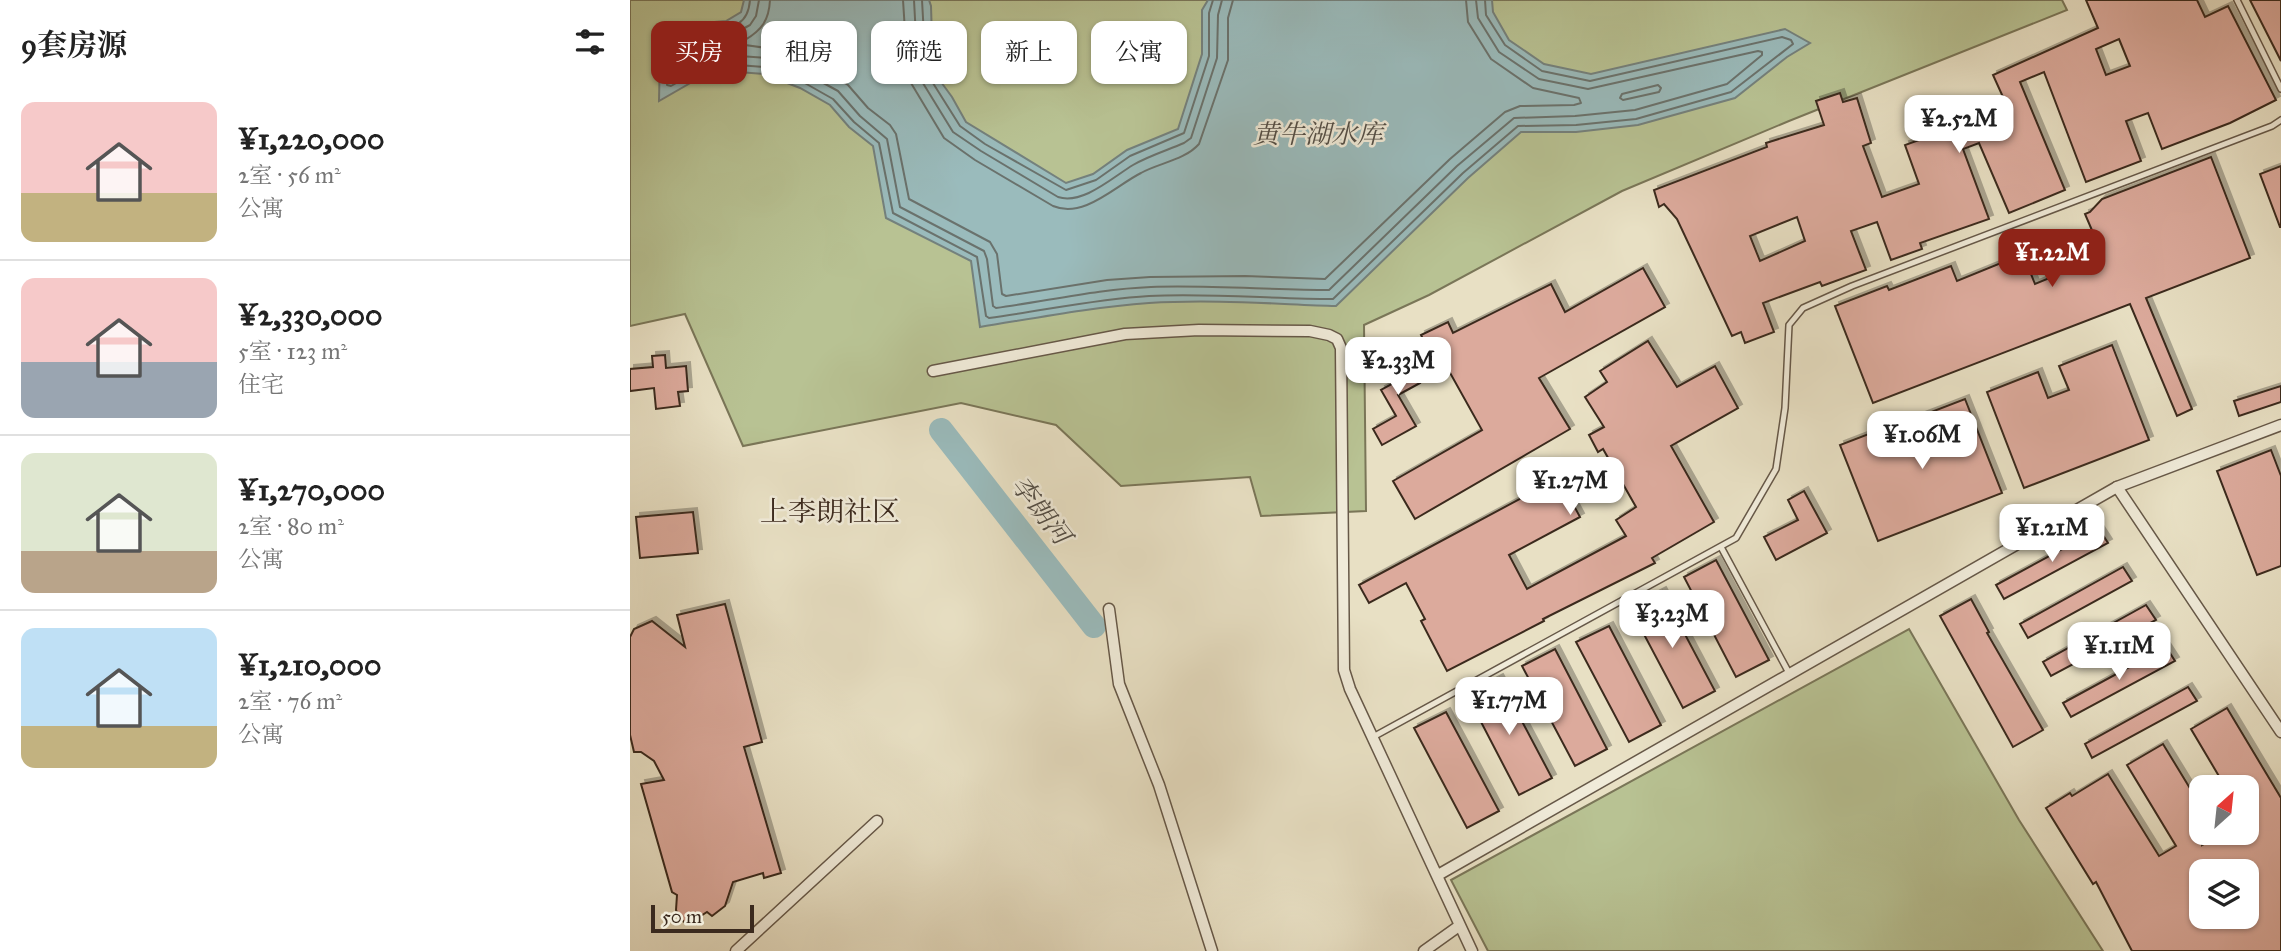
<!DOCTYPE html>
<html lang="zh">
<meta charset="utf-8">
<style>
body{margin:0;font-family:"IM FELL Great Primer","Noto Serif SC",serif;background:#f6f6f6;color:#222;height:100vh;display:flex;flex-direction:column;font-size:26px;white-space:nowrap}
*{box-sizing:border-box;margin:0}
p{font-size:23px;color:#767676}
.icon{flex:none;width:38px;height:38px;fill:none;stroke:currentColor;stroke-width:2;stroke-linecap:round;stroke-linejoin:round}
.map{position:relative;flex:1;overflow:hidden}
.side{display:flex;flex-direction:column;background:#fff;width:630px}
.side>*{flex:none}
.guide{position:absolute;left:21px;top:21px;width:665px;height:63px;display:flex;gap:14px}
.needle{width:46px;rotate:27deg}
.tools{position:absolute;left:1559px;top:775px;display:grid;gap:14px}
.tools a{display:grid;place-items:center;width:70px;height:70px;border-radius:14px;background:#fff;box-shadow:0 2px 5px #0004;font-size:35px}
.scale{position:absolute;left:21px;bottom:18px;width:103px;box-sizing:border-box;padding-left:7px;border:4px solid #3b2a1e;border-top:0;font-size:19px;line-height:24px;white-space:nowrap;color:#3b2a1e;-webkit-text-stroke:5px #f0ebd9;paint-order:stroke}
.price{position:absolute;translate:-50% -60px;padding:0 16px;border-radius:14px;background:#fff;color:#222;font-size:23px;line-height:46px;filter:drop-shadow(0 2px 4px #0008)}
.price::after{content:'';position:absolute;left:50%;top:42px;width:21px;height:16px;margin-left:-10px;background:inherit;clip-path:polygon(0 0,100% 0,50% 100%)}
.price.current{background:#8f2418;color:#fff}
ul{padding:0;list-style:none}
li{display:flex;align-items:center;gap:21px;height:175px;padding:0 21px}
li+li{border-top:2px solid #e0e0e0}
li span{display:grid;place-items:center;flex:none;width:196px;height:140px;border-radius:14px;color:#555}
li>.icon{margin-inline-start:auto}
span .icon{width:84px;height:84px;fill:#fffc;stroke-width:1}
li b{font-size:30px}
h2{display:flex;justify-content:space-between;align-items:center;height:84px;padding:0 21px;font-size:30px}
.chip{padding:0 24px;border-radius:14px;background:#fff;box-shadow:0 2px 5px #0004;font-size:24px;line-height:63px}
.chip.current{background:#8f2418;color:#fff}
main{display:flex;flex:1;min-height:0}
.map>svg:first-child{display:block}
.green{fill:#b8c293;stroke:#7a7658;stroke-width:2}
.water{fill:#9abbbc;stroke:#74817d;stroke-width:2}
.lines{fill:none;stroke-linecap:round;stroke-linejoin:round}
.shore{stroke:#6a726d;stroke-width:2}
.river{stroke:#9abbbc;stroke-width:24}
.building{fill:#dcaa9c;stroke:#3b2a1e;stroke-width:2;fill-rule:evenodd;filter:url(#shadow)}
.lane-casing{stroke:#665848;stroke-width:8}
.street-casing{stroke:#665848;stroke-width:13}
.lane{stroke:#f0ebd9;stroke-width:5}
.street{stroke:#f0ebd9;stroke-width:10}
.labels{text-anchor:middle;stroke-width:5;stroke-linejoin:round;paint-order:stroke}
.water-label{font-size:26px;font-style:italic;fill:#534e46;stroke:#f0ebd9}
.quarter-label{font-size:28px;fill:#3b2a1e;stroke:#f0ebd9}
</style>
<main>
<section class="side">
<h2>9套房源<svg class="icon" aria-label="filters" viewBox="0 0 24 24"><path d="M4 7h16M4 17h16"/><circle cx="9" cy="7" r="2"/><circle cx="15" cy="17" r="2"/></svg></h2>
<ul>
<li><span style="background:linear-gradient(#f6c9c9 65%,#c2b280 0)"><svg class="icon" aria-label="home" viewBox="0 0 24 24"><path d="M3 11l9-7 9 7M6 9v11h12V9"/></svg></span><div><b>¥1,220,000</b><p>2室 · 56 m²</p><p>公寓</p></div></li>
<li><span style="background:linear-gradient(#f6c9c9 60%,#9aa5b1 0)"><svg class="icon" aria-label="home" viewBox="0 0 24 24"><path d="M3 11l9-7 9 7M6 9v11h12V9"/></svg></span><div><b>¥2,330,000</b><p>5室 · 123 m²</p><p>住宅</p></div></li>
<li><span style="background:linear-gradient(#dfe7d0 70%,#b9a48a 0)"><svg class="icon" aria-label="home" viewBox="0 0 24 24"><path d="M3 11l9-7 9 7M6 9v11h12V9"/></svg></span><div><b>¥1,270,000</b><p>2室 · 80 m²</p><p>公寓</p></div></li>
<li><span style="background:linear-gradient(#bfe0f5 70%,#c2b280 0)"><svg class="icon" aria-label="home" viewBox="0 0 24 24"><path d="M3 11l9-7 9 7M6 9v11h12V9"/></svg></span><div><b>¥1,210,000</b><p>2室 · 76 m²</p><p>公寓</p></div></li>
</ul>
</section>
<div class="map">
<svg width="1651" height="951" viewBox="0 0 1651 951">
<defs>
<filter id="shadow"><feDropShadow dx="4" dy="-4" stdDeviation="0" flood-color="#0004"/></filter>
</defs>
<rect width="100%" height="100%" fill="#e8e0c4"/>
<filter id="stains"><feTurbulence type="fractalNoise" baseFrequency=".00286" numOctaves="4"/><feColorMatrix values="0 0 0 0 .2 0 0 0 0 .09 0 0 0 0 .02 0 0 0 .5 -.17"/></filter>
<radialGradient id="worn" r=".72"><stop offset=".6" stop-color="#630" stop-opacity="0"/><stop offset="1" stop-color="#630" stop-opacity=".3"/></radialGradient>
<g class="green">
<path d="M0 0H1432L1437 10 1159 121 992 191 799 295 734 325 736 511 631 516 620 477 491 486 426 425 331 403 113 446 55 314 0 326Z"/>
<path d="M1279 629 1389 820 1473 951H858L821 880Z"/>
</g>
<path class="water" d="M114 0H299L301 6 303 71 322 97 336 122 436 183 463 174 497 150 548 129 572 54V10L578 0H862L863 12 879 40 914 64 961 74 1155 29 1180 43 1157 57 1105 98 1008 125 946 132H891L838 178 706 306C644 304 582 299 519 303 463 307 406 318 350 327L341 261 256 218 243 146 219 127 200 105 170 88 134 74 83 70 29 101 30 52 61 24 96 21 111 12Z"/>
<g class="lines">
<g class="shore">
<path d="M120 0C117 39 83 22 63 32 54 36 45 48 38 54L37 85 41 86 82 63 134 67 173 82 203 99 224 122 249 143 263 213 347 257 356 316 359 318C412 311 465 299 519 296 581 293 642 299 703 299L833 173 888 126 946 125 1006 119 1101 92 1163 44 1161 40 1152 37 960 81 912 71 875 45 856 15 855 0"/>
<path d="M129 0 126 16 120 25 100 36 67 40 46 58V70L50 71 81 54 136 58 177 74 208 91 230 116 257 139 270 207 354 251 357 259 363 306 366 308C418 301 469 289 521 287 581 285 640 290 699 290L827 166 884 118 945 116 1005 110 1097 84 1132 55V52L1128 51 958 89 909 79 869 52 848 18 846 0"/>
<path d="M140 0C139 20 132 30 115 40V45L144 49 182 65 218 85 238 108 260 125 266 134 279 199 360 242 367 254 372 294 376 296 477 280 520 277 615 276 695 279 820 159 875 112 890 106 944 105 951 103 949 98 903 88 861 59 838 22 836 0"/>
<path d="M273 0 278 78 314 138 345 160 423 206C454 219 485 186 511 173 529 163 555 160 569 144L598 60V18L603 0"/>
<path d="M284 0 288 75 323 132 351 151 428 197C453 205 483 177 503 165 518 156 538 150 554 143L561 138 587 58 588 15 592 0"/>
<path d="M292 0 296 72 330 126 355 144 436 190 466 180 500 156 554 133 579 56V13L583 0"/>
<path d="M1028 85 1031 88 1029 92 993 100 990 98 992 94Z"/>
</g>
<path class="river" d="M311 430 464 626"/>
</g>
<g class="building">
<path d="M1456 0H1567L1575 17 1598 6 1646 100 1600 123 1532 149 1518 113 1496 121 1511 161 1456 182 1414 72 1390 82 1435 190 1379 213 1349 143 1333 149 1359 219 1290 243 1292 249 1261 260 1247 222 1221 231 1236 270 1192 286 1190 282 1133 303 1144 332 1115 343 1111 332 1102 336 1047 219 1034 204 1029 207 1024 190 1137 147 1136 143 1194 125 1186 101 1210 93 1213 102 1227 98 1241 143 1233 146 1252 197 1289 184 1275 145 1325 127 1326 130 1378 108 1363 75 1468 28ZM1489 39 1500 66 1476 75 1466 49ZM1167 217 1175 241 1130 261 1120 236Z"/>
<path d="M1620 0H1651V61Z"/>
<path d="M1581 157 1620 258 1516 298 1562 409 1547 416 1500 304 1243 403 1205 306 1257 286 1259 290 1321 266 1327 281 1393 254 1405 284 1473 256 1455 214 1460 212 1472 199Z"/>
<path d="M1651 166V227H1650L1630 174Z"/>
<path d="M1013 268 1035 307 909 378 940 429 785 519 763 481 852 430 814 362 806 366 791 335 818 322 823 333 921 284 935 312Z"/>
<path d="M1018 341 1047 387 1085 366 1108 408 1041 446 1084 522 1022 558 1025 563 913 619 914 621 817 671 791 621 795 619 776 583 739 603 729 585 929 478 950 517 879 555 897 589 996 536 986 520 1006 507 973 449 968 452 959 435 974 427 955 397 977 382 970 371Z"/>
<path d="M1482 345 1519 440 1394 488 1357 392 1408 372 1418 398 1439 390 1429 366Z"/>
<path d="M771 347 790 383 768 395 786 426 752 445 743 429 766 416 751 390 767 381 754 357Z"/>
<path d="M35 355 36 368 56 366 58 391 48 392 50 406 26 409 24 388 0 391V369L23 367 22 356Z"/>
<path d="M1651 386V402L1609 416 1604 401Z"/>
<path d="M1335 399 1372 493 1248 541 1210 445 1262 425 1272 451 1292 443 1283 419Z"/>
<path d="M1641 450 1651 476V566L1627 575 1587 471Z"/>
<path d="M1174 491 1197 533 1146 560 1134 537 1168 520 1158 500Z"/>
<path d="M63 512 68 553 10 558 6 517Z"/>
<path d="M1469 529 1478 543 1374 599 1366 585Z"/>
<path d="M1086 560 1139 660 1106 677 1054 577Z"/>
<path d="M1493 567 1502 581 1398 638 1390 624Z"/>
<path d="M1032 591 1085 691 1053 708 1000 608Z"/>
<path d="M1341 599 1359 632 1357 633 1413 730 1383 747 1310 616Z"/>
<path d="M95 604 132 742 114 747 151 873 134 878 133 873 103 882 95 906 82 916 77 912 60 923 54 922 49 917 46 910 47 895 42 892 11 784 34 780 24 761 11 752H4L0 735V637L4 629 22 621 55 647 47 615Z"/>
<path d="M1516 605 1526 620 1421 676 1413 662Z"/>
<path d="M979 626 1031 725 999 742 946 642Z"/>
<path d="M1536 647 1545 661 1441 717 1433 703Z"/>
<path d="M925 649 977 749 945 766 892 666Z"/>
<path d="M869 678 922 778 889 795 837 695Z"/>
<path d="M1558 687 1567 701 1462 758 1455 744Z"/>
<path d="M1597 708 1651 798V951H1502L1466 882 1463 884 1416 808 1440 793 1442 796 1478 774 1529 856 1546 846 1497 765 1533 744 1572 808V845L1595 833H1617V788H1596L1561 729ZM1572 872H1617V917H1572Z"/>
<path d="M816 712 869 811 837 828 784 728Z"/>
</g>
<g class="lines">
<g class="lane-casing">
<g id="lane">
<path d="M1607 0 1651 89"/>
<path d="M1091 547 1159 673"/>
<path d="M743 737 1106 538 1146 469 1155 408 1159 325 1173 308 1222 286 1642 126 1651 120"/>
</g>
</g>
<g class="street-casing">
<g id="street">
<path d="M303 371 495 334 569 330 680 331 699 335 707 339 711 348 714 670 720 689 842 951"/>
<path d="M1487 487 1651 732"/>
<path d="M479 609 489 684 529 785 582 951"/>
<path d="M808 875 1487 487 1651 425"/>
<path d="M106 951 247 821"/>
<path d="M794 951 829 926"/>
</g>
</g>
<use href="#lane" class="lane"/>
<use href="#street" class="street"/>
</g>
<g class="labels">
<g class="water-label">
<text x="688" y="143">黄牛湖水库</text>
<text transform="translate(411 510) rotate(52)" y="9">李朗河</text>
</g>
<g class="quarter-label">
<text x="200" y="521">上李朗社区</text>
</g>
</g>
<rect width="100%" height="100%" filter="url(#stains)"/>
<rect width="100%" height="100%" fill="url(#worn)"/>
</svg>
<div class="tools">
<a><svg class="needle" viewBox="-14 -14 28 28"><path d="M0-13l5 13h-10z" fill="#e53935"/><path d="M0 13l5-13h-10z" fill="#767676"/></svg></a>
<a><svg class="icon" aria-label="layers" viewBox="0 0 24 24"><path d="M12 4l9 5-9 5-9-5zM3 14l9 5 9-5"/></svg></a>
</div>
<div class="scale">50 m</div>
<b class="price" style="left:1329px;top:155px">¥2.52M</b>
<b class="price current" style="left:1422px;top:289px">¥1.22M</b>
<b class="price" style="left:768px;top:397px">¥2.33M</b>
<b class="price" style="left:1292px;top:471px">¥1.06M</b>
<b class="price" style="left:940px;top:517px">¥1.27M</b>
<b class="price" style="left:1422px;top:564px">¥1.21M</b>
<b class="price" style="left:1042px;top:650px">¥3.23M</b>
<b class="price" style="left:1489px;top:682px">¥1.11M</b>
<b class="price" style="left:879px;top:737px">¥1.77M</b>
<div class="guide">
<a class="chip current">买房</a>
<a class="chip">租房</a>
<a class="chip">筛选</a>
<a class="chip">新上</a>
<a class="chip">公寓</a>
</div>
</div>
</main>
